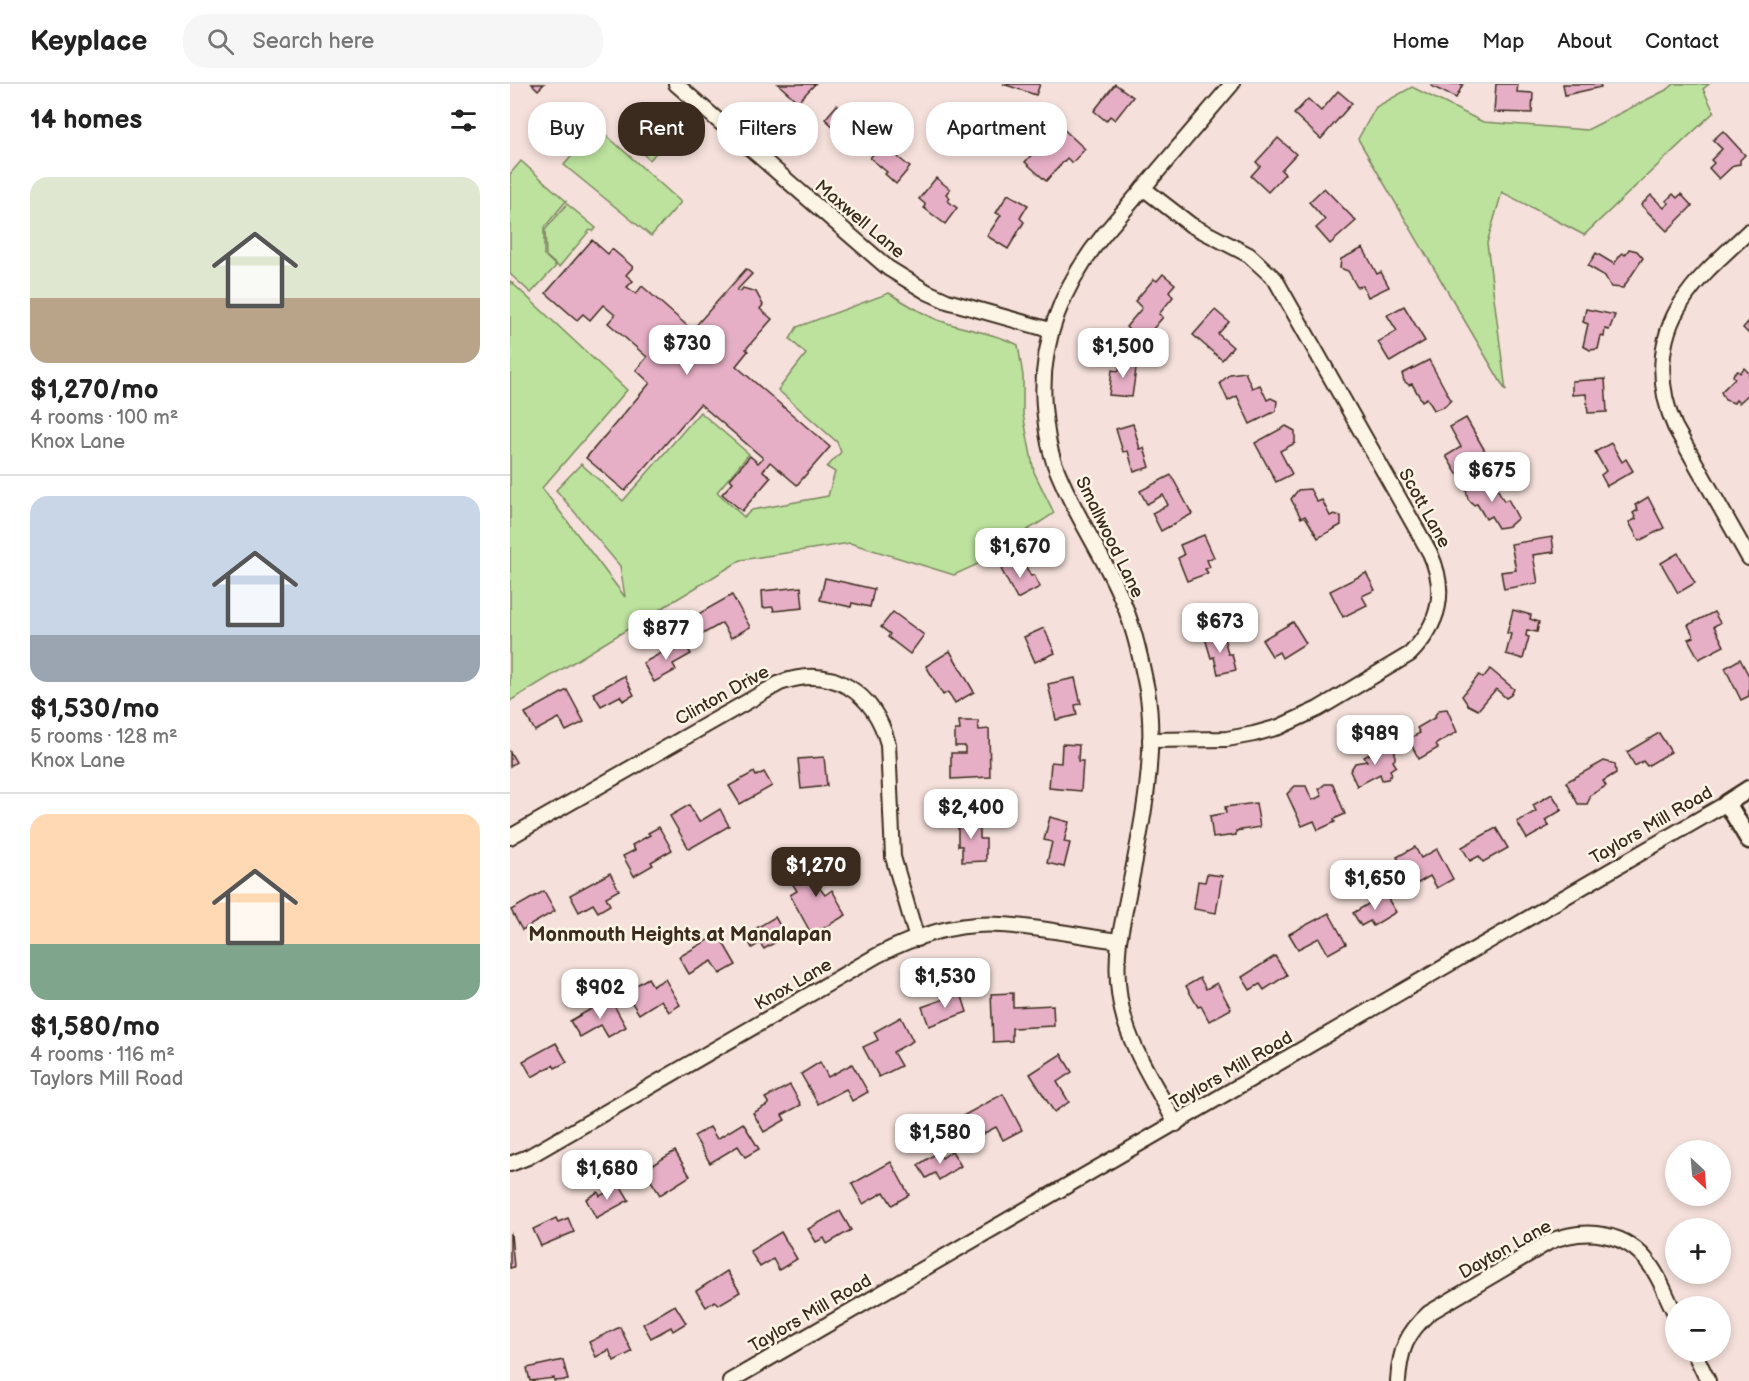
<!DOCTYPE html>
<meta charset="utf-8">
<style>
body{margin:0;font-family:"Balsamiq Sans",sans-serif;background:#f6f6f6;color:#222;height:100vh;display:flex;flex-direction:column;font-size:22px;white-space:nowrap}
*{box-sizing:border-box;margin:0}
p{font-size:20px;color:#767676}
.icon{flex:none;width:33px;height:33px;fill:none;stroke:currentColor;stroke-width:2;stroke-linecap:round;stroke-linejoin:round}
.map{position:relative;flex:1;overflow:hidden}
.details{display:flex;flex-direction:column;background:#fff;width:510px}
.details>*{flex:none}
.hud{position:absolute;left:18px;top:18px;width:570px;height:54px;display:flex;gap:12px}
.needle{width:39px;rotate:154deg}
.tools{position:absolute;left:1155px;top:1056px;display:grid;gap:12px}
.tools a{display:grid;place-items:center;width:66px;height:66px;border-radius:50%;background:#fff;box-shadow:0 3px 9px #0003;font-size:30px}
.price{position:absolute;translate:-50% -51px;padding:0 14px;border-radius:12px;background:#fff;color:#222;font-size:20px;line-height:39px;filter:drop-shadow(0 2px 3px #0008)}
.price::after{content:'';position:absolute;left:50%;top:36px;width:18px;height:14px;margin-left:-9px;background:inherit;clip-path:polygon(0 0,100% 0,50% 100%)}
.price.current{background:#3b2a1e;color:#fff}
ul{padding:0;list-style:none}
li{display:grid;align-content:center;gap:12px;height:318px;padding:0 30px}
li+li{border-top:2px solid #e0e0e0}
li span{display:grid;place-items:center;height:186px;border-radius:18px;color:#555}
li>.icon{margin-inline-start:auto}
span .icon{width:108px;height:108px;fill:#fffc;stroke-width:1}
li b{font-size:26px}
h2{display:flex;justify-content:space-between;align-items:center;height:72px;padding:0 30px;font-size:26px}
.pill{padding:0 21px;border-radius:24px;background:#fff;box-shadow:0 3px 9px #0003;font-size:21px;line-height:54px}
.pill.current{background:#3b2a1e;color:#fff}
header{display:flex;align-items:center;gap:36px;box-sizing:border-box;height:84px;padding:0 30px;background:#fff;border-bottom:2px solid #e0e0e0}
header strong{font-size:28px}
nav{display:flex;gap:33px;margin-inline-start:auto;font-size:21px}
.search{width:420px;height:54px;background:#f6f6f6;display:flex;align-items:center;gap:15px;box-sizing:border-box;padding:0 21px;border-radius:24px;color:#767676;font-size:22px}
main{display:flex;flex:1;min-height:0}
.map>svg:first-child{display:block}
.green{fill:#bce29e;stroke:#7c865e;stroke-width:1.5}
.building{fill:#e6afc5;stroke:#3b2a1e;stroke-width:1.5}
.lines{fill:none;stroke-linecap:round;stroke-linejoin:round}
.minor-casing{stroke:#3b2a1e;stroke-width:18}
.tertiary-casing{stroke:#3b2a1e;stroke-width:21}
.minor{stroke:#fcf5e5;stroke-width:14}
.tertiary{stroke:#fcf5e5;stroke-width:16}
.labels{text-anchor:middle;stroke-width:5;stroke-linejoin:round;paint-order:stroke}
.street-label{font-size:18px;fill:#3b2a1e;stroke:#fcf5e5}
.neighbourhood-label{font-size:20px;font-weight:bold;fill:#3b2a1e;stroke:#fcf5e5}
</style>
<header>
<strong>Keyplace</strong>
<div class="search"><svg class="icon" aria-label="search" viewBox="0 0 24 24"><circle cx="10" cy="10" r="6"/><path d="M15 15l6 6"/></svg>Search here</div>
<nav><a>Home</a><a>Map</a><a>About</a><a>Contact</a></nav>
</header>
<main>
<section class="details">
<h2>14 homes<svg class="icon" aria-label="filters" viewBox="0 0 24 24"><path d="M4 7h16M4 17h16"/><circle cx="9" cy="7" r="2"/><circle cx="15" cy="17" r="2"/></svg></h2>
<ul>
<li><span style="background:linear-gradient(#dfe7d0 65%,#b9a48a 0)"><svg class="icon" aria-label="home" viewBox="0 0 24 24"><path d="M3 11l9-7 9 7M6 9v11h12V9"/></svg></span><div><b>$1,270/mo</b><p>4 rooms · 100 m²</p><p>Knox Lane</p></div></li>
<li><span style="background:linear-gradient(#c9d6e8 75%,#9aa5b1 0)"><svg class="icon" aria-label="home" viewBox="0 0 24 24"><path d="M3 11l9-7 9 7M6 9v11h12V9"/></svg></span><div><b>$1,530/mo</b><p>5 rooms · 128 m²</p><p>Knox Lane</p></div></li>
<li><span style="background:linear-gradient(#ffd9b3 70%,#7fa58c 0)"><svg class="icon" aria-label="home" viewBox="0 0 24 24"><path d="M3 11l9-7 9 7M6 9v11h12V9"/></svg></span><div><b>$1,580/mo</b><p>4 rooms · 116 m²</p><p>Taylors Mill Road</p></div></li>
</ul>
</section>
<div class="map">
<svg width="1239" height="1297" viewBox="0 0 1239 1297">
<rect width="100%" height="100%" fill="#f5e0db"/>
<filter id="ink" filterUnits="userSpaceOnUse"><feTurbulence type="fractalNoise" baseFrequency=".0167" numOctaves="2"/><feDisplacementMap in="SourceGraphic" scale="12" xChannelSelector="R" yChannelSelector="G"/><feConvolveMatrix kernelMatrix="1 2 1 2 8 2 1 2 1" color-interpolation-filters="sRGB"/></filter>
<g filter="url(#ink)">
<g class="green">
<path d="M1164 0H1199L1193 5 1204 28 1074 151 992 108 977 159 996 307 848 55 866 23 902 3 973 38 1077 46 1158 5Z"/>
<path d="M124 32 145 47 149 65 140 76 116 56V40L118 35Z"/>
<path d="M87 43 171 118 141 152 54 81Z"/>
<path d="M11 77 56 117 34 144V171L46 182 21 209 0 190V90Z"/>
<path d="M57 120 86 144 83 147 80 146 49 183 36 172 35 146Z"/>
<path d="M0 197 117 306 32 404 115 513 110 482 46 406 71 380 113 417 190 328 239 370 207 408 234 433 242 426 318 412 325 388 317 383 331 368 327 358 268 306 296 270 280 255 287 243 379 209C395 219 411 229 428 236 454 246 483 248 508 261L513 292V330L524 388 544 429C522 444 507 455 480 456L468 480 444 491 340 459 231 476 0 617Z"/>
</g>
<g class="building">
<path d="M22 0H34L28 6Z"/>
<path d="M268 0H305L288 18Z"/>
<path d="M493 0H530L526 11Z"/>
<path d="M605 0 623 13 605 36 600 32 596 37 584 27Z"/>
<path d="M922 0H953L946 14 921 2Z"/>
<path d="M986 0H1008L1007 8 1023 9 1022 29 984 28Z"/>
<path d="M1053 0H1090L1091 3 1055 11Z"/>
<path d="M828 7 842 19 811 55 784 30 798 15 811 27Z"/>
<path d="M327 21 343 34 330 49 315 35Z"/>
<path d="M549 41 575 65 562 79 557 74 536 97 515 78Z"/>
<path d="M1213 47 1235 71 1230 76V80L1224 81 1209 95 1199 84 1204 79 1201 76 1212 65 1203 56Z"/>
<path d="M768 54 786 70 771 86 775 90 758 108 741 92 750 82 746 78Z"/>
<path d="M372 60 400 83 386 100 375 90 377 88 360 74Z"/>
<path d="M426 94 440 105 436 110 440 114 438 117 447 124 435 140 414 124 415 120 409 115Z"/>
<path d="M814 104 846 137 820 160 806 144 815 136 799 118Z"/>
<path d="M498 110 518 121 510 134 514 138 498 165 477 152 491 131 486 129Z"/>
<path d="M1163 110 1167 114 1171 110 1182 122 1157 147 1131 121 1141 111 1154 124 1159 119 1156 117Z"/>
<path d="M82 156 98 170 102 165 123 183 116 191 123 197 117 203 126 210 132 202 182 246 236 185 242 190 227 206 230 208 233 204 246 208 253 221 250 225 262 235 236 265 238 267 226 282 320 363 287 401 260 378 253 387 261 393 232 427 212 410 223 398 220 395 240 372 248 379 253 374 190 320 115 407 76 374 140 299 126 286 137 273 98 239 105 231 93 221 80 236 73 230 67 236 36 209Z"/>
<path d="M853 164 867 190 871 188 879 203 858 213 853 202 847 203 838 187 830 184 831 175Z"/>
<path d="M1119 165 1127 167 1133 174 1113 204 1101 203 1095 192 1078 182 1086 169 1104 180 1112 169 1115 171Z"/>
<path d="M653 190 665 200 659 207 663 213 649 230 653 233 632 258 616 243 632 224 625 217 644 195 647 197Z"/>
<path d="M894 222 915 257 880 278 868 258 887 247 877 231Z"/>
<path d="M1076 225 1105 231 1099 246 1095 245 1094 253 1091 252 1088 265 1080 266 1073 262 1078 240 1073 238Z"/>
<path d="M705 226 719 238 708 250 723 263 712 276 683 251Z"/>
<path d="M1239 237V250L1233 244Z"/>
<path d="M610 276 627 278 622 313 599 311 602 286 609 287Z"/>
<path d="M919 276 941 316 934 323 924 326 917 314 912 317 902 300 899 301 894 297 892 290Z"/>
<path d="M1234 284 1239 289V310L1229 319 1226 316 1224 319 1215 316 1211 308 1225 294 1223 292 1224 289 1228 287 1230 289Z"/>
<path d="M735 288 742 304 750 301 757 316 761 314 767 317 766 327 740 340 727 312 718 317 710 299 720 290Z"/>
<path d="M1095 295 1097 328 1078 329 1076 310 1062 311V297Z"/>
<path d="M956 334 978 372 947 390 936 372 951 363 940 343Z"/>
<path d="M623 340 630 365 634 364 640 383 624 388 618 367 613 368 606 345Z"/>
<path d="M776 342 785 347V359L770 367 782 390 766 398 745 359Z"/>
<path d="M1101 359 1112 378 1116 375 1123 387 1097 402 1091 391 1096 387 1085 368Z"/>
<path d="M661 391 682 430 651 447 642 429 658 421 653 411 637 420 630 407Z"/>
<path d="M981 393 994 417 998 415 1008 434 999 442 988 444 981 432 976 435 967 420 964 421 958 415 956 406Z"/>
<path d="M800 405 807 418 812 416 820 432 824 430 831 432V441L808 454 795 432 791 434 781 415 788 406Z"/>
<path d="M1138 413 1154 444 1129 457 1119 438 1126 435 1123 429 1128 426 1125 421Z"/>
<path d="M694 451 704 473 697 476 700 483 695 485 698 489 677 497 668 474 674 471 670 461Z"/>
<path d="M1042 453 1044 468 1023 471 1028 499 994 505 991 488 1006 486 1001 460Z"/>
<path d="M1168 469 1185 499 1168 509 1151 479Z"/>
<path d="M511 474 521 492 524 491 530 503 507 515 491 485Z"/>
<path d="M856 489 865 506 852 512 857 521 833 533 820 507Z"/>
<path d="M315 494 364 505 360 523 342 519 341 523 310 516Z"/>
<path d="M291 503 293 524 264 527 263 523 253 524 252 507Z"/>
<path d="M222 511 240 543 221 554 212 539 193 550 183 533Z"/>
<path d="M1003 526 1021 531 1020 535 1029 538 1027 548 1017 546 1016 552 1019 553 1013 575 996 570 1001 550 997 549Z"/>
<path d="M383 528 414 551 400 570 378 553 380 550 371 543Z"/>
<path d="M1204 528 1210 539 1204 542 1214 562 1189 575 1178 555 1184 553 1178 541Z"/>
<path d="M783 538 796 559 772 574 769 568 762 572 752 556Z"/>
<path d="M534 544 545 569 525 578 514 553Z"/>
<path d="M713 549 718 570H722L726 586 708 590 704 573 701 574 695 554Z"/>
<path d="M173 557 181 570 163 580 166 586 144 598 133 579Z"/>
<path d="M440 567 464 608 445 619 438 608 433 611 416 582Z"/>
<path d="M1230 575 1239 592V612L1231 616 1215 584Z"/>
<path d="M980 585 1004 605 1001 611 996 614 986 605 968 626 958 621 952 612 969 591 973 594Z"/>
<path d="M114 592 124 611 113 617 110 612 91 622 83 609Z"/>
<path d="M565 594 571 620 565 621 567 631 546 636 538 600Z"/>
<path d="M57 606 74 638 56 647 49 634 25 647 15 629Z"/>
<path d="M937 625 947 648 926 660 928 664 909 675 898 655 910 649 907 644 926 633 925 631 929 626Z"/>
<path d="M449 637H468L469 646 479 645 480 693 441 695V669H455V662H445V646H450Z"/>
<path d="M1149 649 1161 668 1137 682 1133 677 1125 682 1117 668Z"/>
<path d="M552 660 569 661 568 677H573L571 707 539 704 541 678 551 679Z"/>
<path d="M877 661 885 666V675L883 677 886 682 880 686 882 690 878 695 872 696 870 690 847 702 840 687 845 679 857 677 854 673Z"/>
<path d="M0 668 6 678 0 682Z"/>
<path d="M314 673 317 702 291 705 288 675Z"/>
<path d="M1094 677 1105 680 1106 689 1093 697 1096 702 1079 712 1080 714 1077 720H1068L1056 698Z"/>
<path d="M244 688 246 692 254 688 262 702 230 720 219 702Z"/>
<path d="M815 700H823L835 730 824 735 825 738 808 746 804 737 792 742 777 710 785 702H796L802 716 812 712 809 705Z"/>
<path d="M1042 710 1052 726 1035 736 1039 742 1017 755 1007 738 1026 727 1023 721Z"/>
<path d="M746 719 750 743 726 747V751L703 754 700 732 716 729 715 723Z"/>
<path d="M179 721 189 738 210 725 219 742 179 765 160 732Z"/>
<path d="M448 733H470V755H476V777L452 778V762H448Z"/>
<path d="M540 733 559 738 554 758 560 759 554 783 537 779 542 758 534 756Z"/>
<path d="M149 743 162 766 141 778 143 781 124 792 113 772 125 766 122 761 140 751 138 749Z"/>
<path d="M986 744 998 764 973 778 969 772 960 777 952 763Z"/>
<path d="M905 763 911 774 927 765 943 795 927 804 920 792 898 805 887 786 893 783 887 773Z"/>
<path d="M313 775 323 793 308 802 315 811 322 806 336 831 302 851 280 811 287 807 279 794Z"/>
<path d="M100 789 109 806 96 813 100 821 88 828 83 820 69 828 60 811Z"/>
<path d="M697 790 712 792 706 829 684 825 688 797 695 798Z"/>
<path d="M34 807 45 827 12 846 1 826Z"/>
<path d="M875 810 886 828 863 842 860 837 851 842 843 829Z"/>
<path d="M819 829 836 860 818 870 809 854 788 865 779 850Z"/>
<path d="M265 833 276 852 254 865 250 859 242 864 235 851Z"/>
<path d="M208 850 226 881 210 890 202 877 179 890 169 873Z"/>
<path d="M765 872 777 891 754 906 750 900 740 906 732 893Z"/>
<path d="M138 894 143 902 155 895 170 921 159 928 151 916 129 930 115 908Z"/>
<path d="M690 894 696 905 707 899 721 925 699 937 691 922 688 923 676 902Z"/>
<path d="M451 909 457 928 419 942 412 923Z"/>
<path d="M503 909V923L543 921 544 942 502 944V957L483 958 481 910Z"/>
<path d="M100 914 116 943 98 953 91 941 70 953 60 937Z"/>
<path d="M391 933 403 957 383 968 391 982 369 993 353 963 368 956 364 948Z"/>
<path d="M46 959 57 978 45 984 43 981 22 993 13 977Z"/>
<path d="M551 970 562 988 547 998 559 1018 544 1028 520 990Z"/>
<path d="M310 978 318 993 342 980 358 1008 342 1017 336 1005 308 1020 291 990Z"/>
<path d="M280 1001 291 1021 272 1031 275 1036 254 1048 243 1029 259 1020 255 1014Z"/>
<path d="M493 1010 512 1046 493 1056 486 1043 461 1056 449 1034Z"/>
<path d="M233 1039 249 1065 235 1073 228 1062 200 1079 184 1052 200 1043 207 1055Z"/>
<path d="M165 1067 180 1092 150 1111 134 1086Z"/>
<path d="M442 1067 451 1082 429 1096 425 1089 416 1094 408 1081 428 1068 432 1074Z"/>
<path d="M381 1078 399 1111 382 1121 374 1108 353 1120 342 1100Z"/>
<path d="M110 1101 119 1116 86 1134 76 1115 88 1108 90 1112Z"/>
<path d="M330 1127 341 1146 317 1160 314 1154 306 1158 298 1145Z"/>
<path d="M46 1134 48 1138 58 1134 64 1148 31 1162 23 1145Z"/>
<path d="M271 1148 287 1175 269 1186 263 1175 250 1183 240 1167Z"/>
<path d="M1 1150 4 1183 0 1184V1151Z"/>
<path d="M217 1187 230 1208 208 1221 205 1217 196 1223 186 1207Z"/>
<path d="M165 1221 176 1239 163 1247 161 1243 141 1254 133 1240Z"/>
<path d="M110 1243 122 1268 104 1277 99 1266 86 1273 79 1258Z"/>
<path d="M53 1276 58 1296 44 1297V1294L20 1297 17 1284Z"/>
</g>
<g class="lines">
<g class="minor-casing">
<g id="minor">
<path d="M166 0 378 184 417 208 437 217 540 246"/>
<path d="M633 104 681 141 739 171 765 195 920 469C938 509 929 540 900 570L808 625 769 643 744 650 717 655 640 656"/>
<path d="M1239 147C1216 169 1189 191 1172 218 1147 256 1147 303 1165 343L1239 474"/>
<path d="M0 753 270 599C322 580 364 608 378 660L383 773 407 855"/>
<path d="M666 1040C630 972 600 938 609 857 623 779 650 684 637 606 630 570 622 535 606 502 587 461 561 424 545 381 538 362 536 343 534 323 529 257 553 200 595 149L722 0"/>
<path d="M0 1080 18 1073 368 871C405 852 449 838 491 841 531 843 570 852 609 857"/>
<path d="M1184 1268 1198 1297"/>
<path d="M220 1297 1217 719"/>
<path d="M888 1297C890 1266 896 1250 919 1229L1039 1158C1074 1143 1117 1147 1140 1181 1151 1195 1157 1215 1166 1231"/>
</g>
</g>
<g class="tertiary-casing">
<path id="tertiary" d="M1239 705 1217 719 1239 756"/>
</g>
<use href="#minor" class="minor"/>
<use href="#tertiary" class="tertiary"/>
</g>
</g>
<g class="labels">
<g class="street-label">
<text transform="translate(350 135) rotate(40)" y="6">Maxwell Lane</text>
<text transform="translate(915 424) rotate(61)" y="6">Scott Lane</text>
<text transform="translate(600 453) rotate(64)" y="6">Smallwood Lane</text>
<text transform="translate(212 611) rotate(-29)" y="6">Clinton Drive</text>
<text transform="translate(1141 741) rotate(-30)" y="6">Taylors Mill Road</text>
<text transform="translate(283 900) rotate(-30)" y="6">Knox Lane</text>
<text transform="translate(721 986) rotate(-30)" y="6">Taylors Mill Road</text>
<text transform="translate(995 1165) rotate(-29)" y="6">Dayton Lane</text>
<text transform="translate(300 1229) rotate(-30)" y="6">Taylors Mill Road</text>
</g>
<g class="neighbourhood-label">
<text x="170" y="857">Monmouth Heights at Manalapan</text>
</g>
</g>
</svg>
<div class="tools">
<a><svg class="needle" viewBox="-14 -14 28 28"><path d="M0-13l5 13h-10z" fill="#e53935"/><path d="M0 13l5-13h-10z" fill="#767676"/></svg></a>
<a>+</a>
<a>−</a>
</div>
<b class="price" style="left:177px;top:292px">$730</b>
<b class="price" style="left:613px;top:295px">$1,500</b>
<b class="price" style="left:982px;top:419px">$675</b>
<b class="price" style="left:510px;top:495px">$1,670</b>
<b class="price" style="left:710px;top:570px">$673</b>
<b class="price" style="left:156px;top:577px">$877</b>
<b class="price" style="left:865px;top:682px">$989</b>
<b class="price" style="left:461px;top:756px">$2,400</b>
<b class="price current" style="left:306px;top:814px">$1,270</b>
<b class="price" style="left:865px;top:827px">$1,650</b>
<b class="price" style="left:435px;top:925px">$1,530</b>
<b class="price" style="left:90px;top:936px">$902</b>
<b class="price" style="left:430px;top:1081px">$1,580</b>
<b class="price" style="left:97px;top:1117px">$1,680</b>
<div class="hud">
<a class="pill">Buy</a>
<a class="pill current">Rent</a>
<a class="pill">Filters</a>
<a class="pill">New</a>
<a class="pill">Apartment</a>
</div>
</div>
</main>
